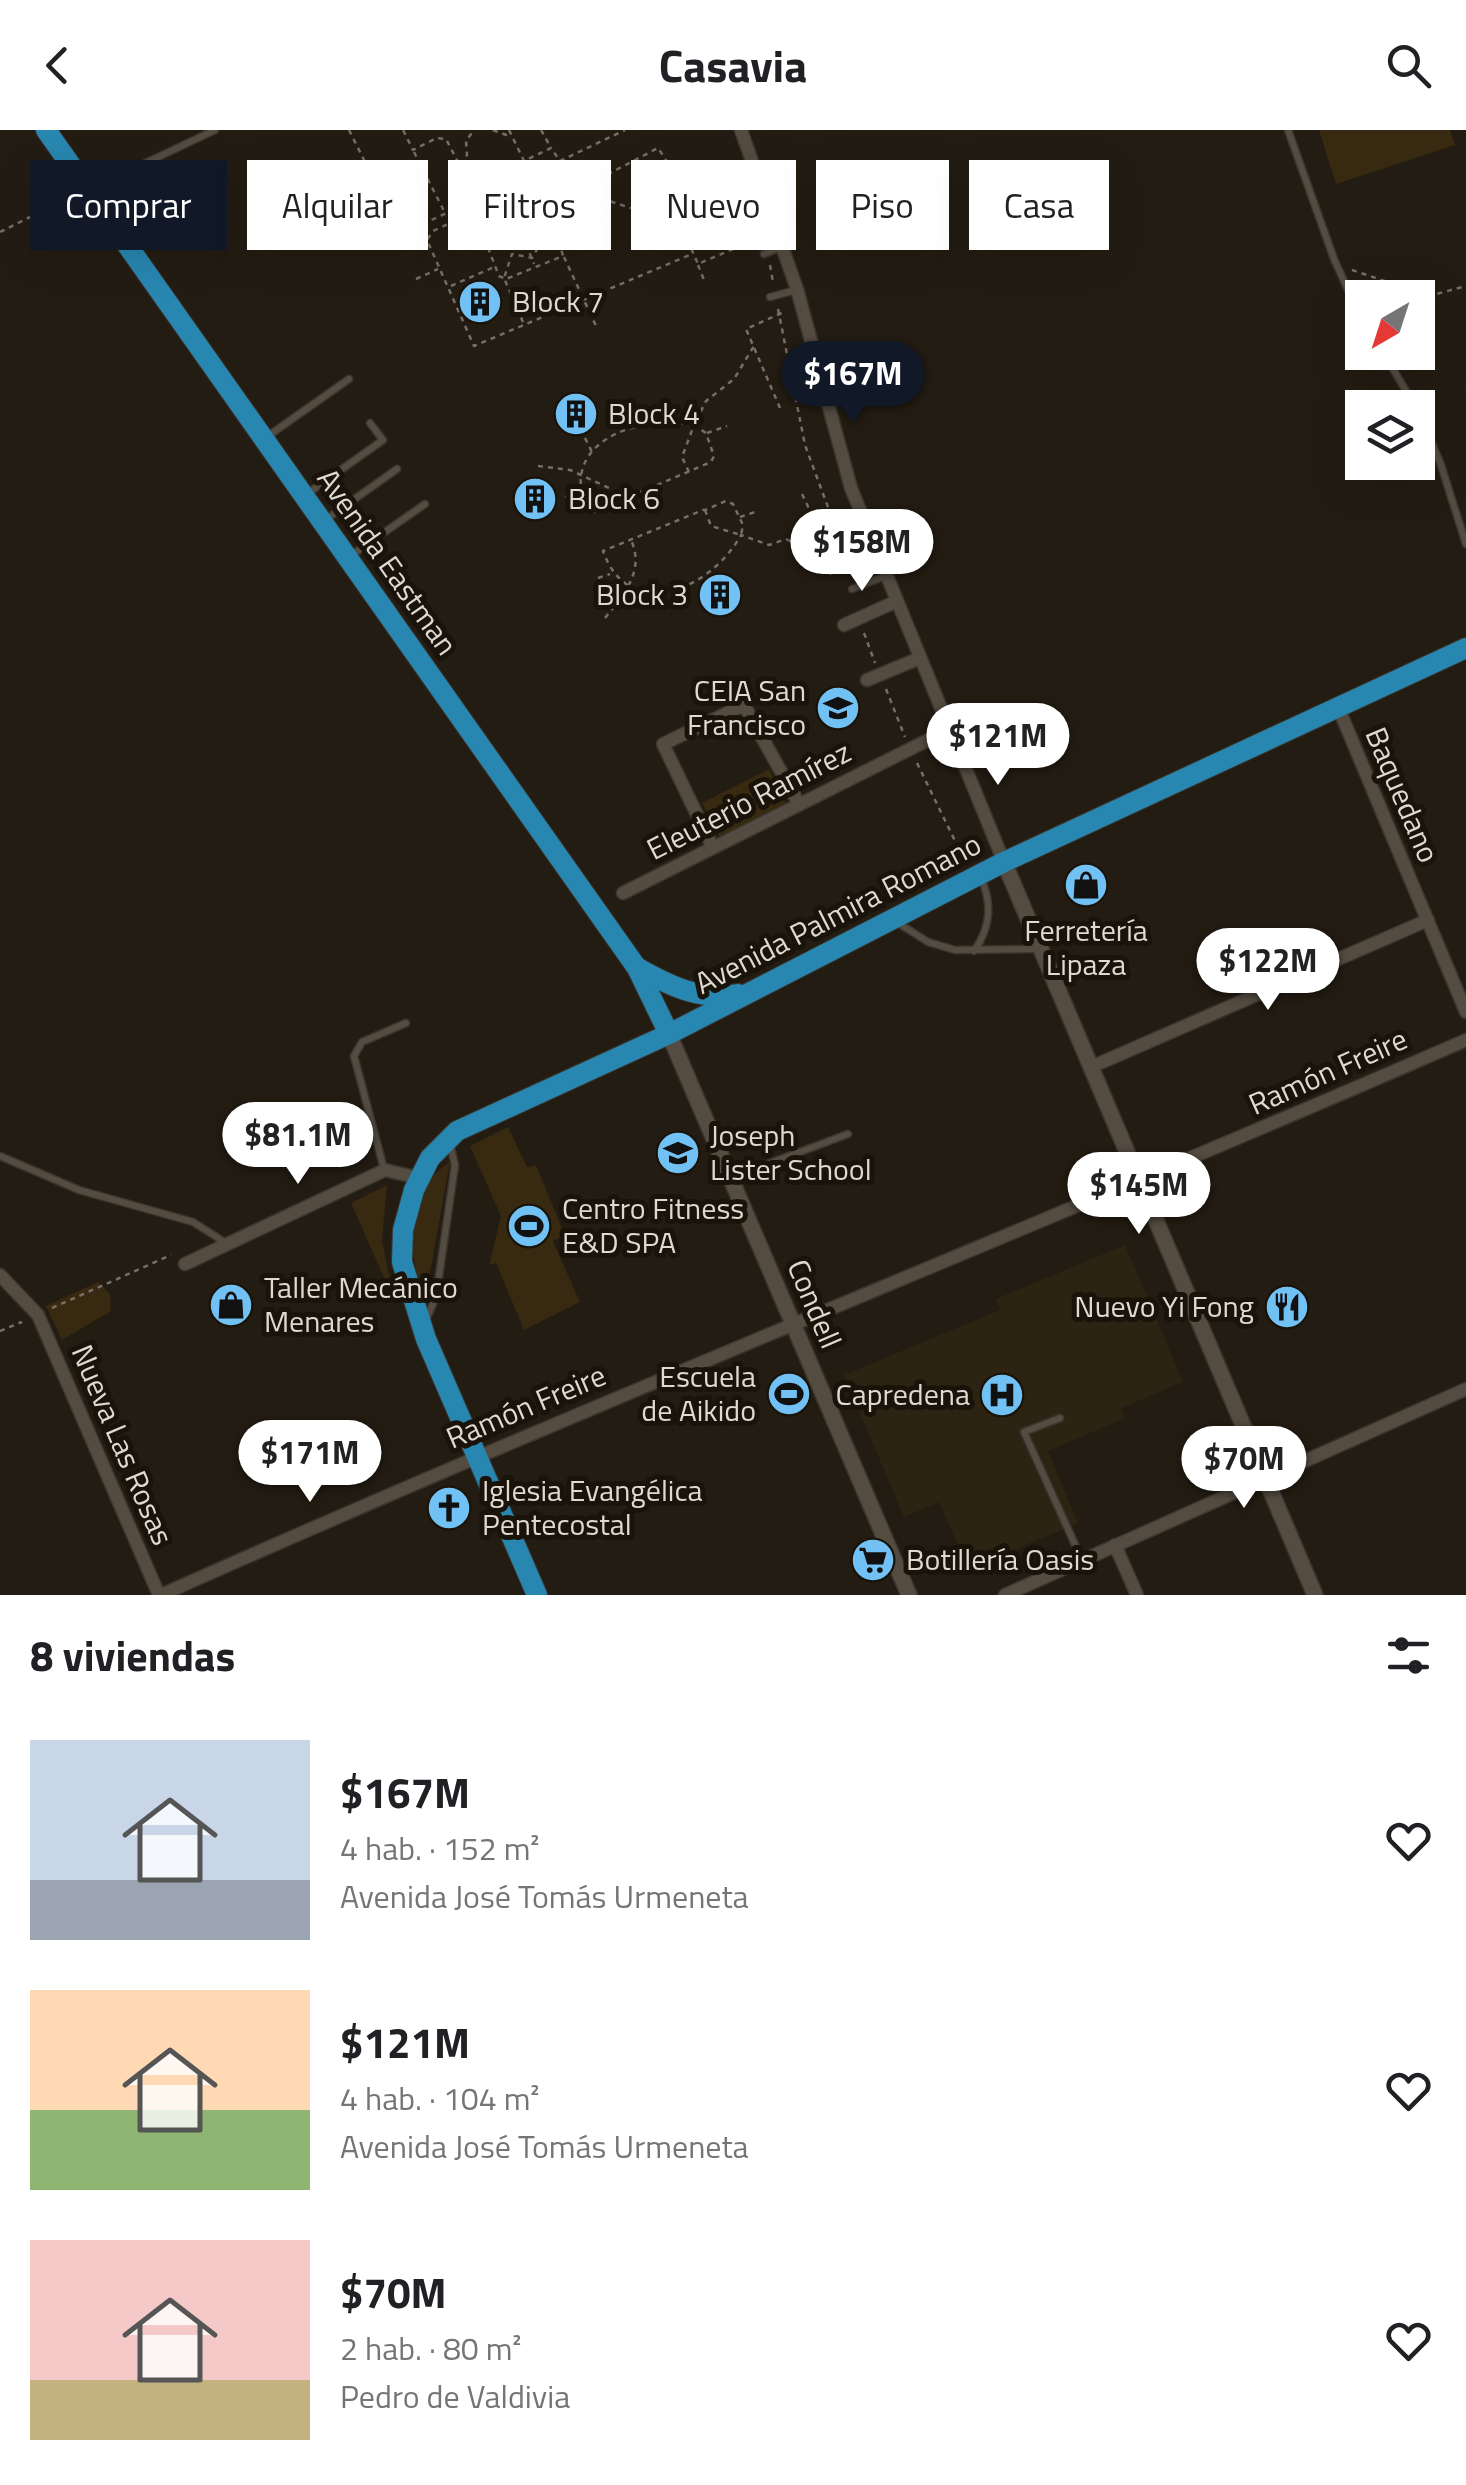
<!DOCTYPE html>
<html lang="es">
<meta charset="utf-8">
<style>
body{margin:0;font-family:"Titillium Web",sans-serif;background:#f2f2f2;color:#202124;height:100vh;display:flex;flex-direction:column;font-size:38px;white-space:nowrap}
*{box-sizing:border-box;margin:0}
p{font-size:32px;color:#757577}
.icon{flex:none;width:55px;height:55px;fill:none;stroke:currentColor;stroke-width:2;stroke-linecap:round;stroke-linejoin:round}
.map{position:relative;height:1465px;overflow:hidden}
.details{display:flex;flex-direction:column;background:#fff;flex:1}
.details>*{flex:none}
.top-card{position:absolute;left:30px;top:30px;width:1408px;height:90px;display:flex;gap:20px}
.needle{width:65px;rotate:219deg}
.fabs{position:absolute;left:1345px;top:150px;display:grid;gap:20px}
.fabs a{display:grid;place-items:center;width:90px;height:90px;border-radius:0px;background:#fff;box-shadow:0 10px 40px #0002;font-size:50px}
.price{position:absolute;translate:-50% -85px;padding:0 22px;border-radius:35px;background:#fff;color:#222;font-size:32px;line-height:65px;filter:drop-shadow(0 2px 5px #0008)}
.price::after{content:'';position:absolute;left:50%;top:60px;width:30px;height:22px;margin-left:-15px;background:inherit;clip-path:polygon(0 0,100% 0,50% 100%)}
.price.current{background:#111827;color:#fff}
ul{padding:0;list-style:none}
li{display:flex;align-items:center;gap:30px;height:250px;padding:0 30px}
li span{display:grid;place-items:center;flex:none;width:280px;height:200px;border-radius:0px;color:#555}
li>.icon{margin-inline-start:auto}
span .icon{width:120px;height:120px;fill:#fffc;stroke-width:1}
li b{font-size:42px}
h2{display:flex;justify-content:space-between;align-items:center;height:120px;padding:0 30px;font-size:42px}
.tag{padding:0 35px;border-radius:0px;background:#fff;box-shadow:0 10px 40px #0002;font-size:35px;line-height:90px}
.tag.current{background:#111827;color:#fff}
header{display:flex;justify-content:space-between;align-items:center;height:130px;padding:0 30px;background:#fff;font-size:45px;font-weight:700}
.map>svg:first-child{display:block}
.built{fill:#2d2313}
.green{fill:#382911}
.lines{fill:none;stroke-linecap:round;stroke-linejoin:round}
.service-casing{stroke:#3a352f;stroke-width:9}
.minor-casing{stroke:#3a352f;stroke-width:15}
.tertiary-casing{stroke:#3a352f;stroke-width:18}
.primary-casing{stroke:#3a352f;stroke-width:22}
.path{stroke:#756f66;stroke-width:2.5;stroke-dasharray:5 5;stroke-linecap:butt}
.service{stroke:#544c41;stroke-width:6}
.minor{stroke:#544c41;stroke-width:12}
.tertiary{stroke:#544c41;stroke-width:15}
.primary{stroke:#2887b1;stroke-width:20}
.labels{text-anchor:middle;stroke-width:10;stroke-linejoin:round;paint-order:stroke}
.poi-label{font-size:30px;fill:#ded9d2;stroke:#1a1309;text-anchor:start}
.street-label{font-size:30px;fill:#ded9d2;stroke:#1a1309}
</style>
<header><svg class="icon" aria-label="back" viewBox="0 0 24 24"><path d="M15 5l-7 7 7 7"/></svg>Casavia<svg class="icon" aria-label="search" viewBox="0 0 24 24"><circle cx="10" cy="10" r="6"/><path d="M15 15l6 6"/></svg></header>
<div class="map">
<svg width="1466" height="1465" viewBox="0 0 1466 1465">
<rect width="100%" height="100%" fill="#231c12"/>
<path class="built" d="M1125 1115 1183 1252 1121 1278 1125 1288 1048 1321 1078 1393 968 1439 939 1372 904 1387 844 1245 1000 1180 996 1169Z"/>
<g class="green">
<path d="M1319 0H1450L1455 15 1336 54Z"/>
<path d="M769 639 787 675 720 708 702 673Z"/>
<path d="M508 997 527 1037 536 1035 565 1106 553 1111 580 1172 524 1200 496 1133 489 1135 501 1086 470 1016Z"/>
<path d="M450 1032 424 1176C411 1127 398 1065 450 1032Z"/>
<path d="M387 1055 382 1110 394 1170 351 1073Z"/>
<path d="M98 1152 110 1164 111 1181 62 1210 46 1176Z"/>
</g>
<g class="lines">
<g class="service-casing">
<g id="service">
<path d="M1288 0 1334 129 1362 191"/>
<path d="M114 48 215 0"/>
<path d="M764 124 781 117"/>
<path d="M770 167 796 160"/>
<path d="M1383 222 1416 278"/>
<path d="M1418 282 1440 332 1466 414"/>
<path d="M268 306 349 249"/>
<path d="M307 364 383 310 370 293"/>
<path d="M325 390 397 339"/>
<path d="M349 427 425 374"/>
<path d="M852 459 885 446"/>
<path d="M898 793 928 812 955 820 1038 819"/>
<path d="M974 821C991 797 993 773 980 746"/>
<path d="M0 1026 79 1060 193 1092 226 1113"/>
<path d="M384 1039 354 926 362 912 406 893"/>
<path d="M733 1047 848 1004"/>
<path d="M425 1192 436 1167 455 1035 450 1014"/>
<path d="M1060 1288 1024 1302 1082 1430"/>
</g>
</g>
<g class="minor-casing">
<g id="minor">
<path d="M741 0 797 159 851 358 1004 732"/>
<path d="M844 495 897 471"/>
<path d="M867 550 920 528"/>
<path d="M1338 577 1466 882"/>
<path d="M712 716 663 614 744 575 799 674"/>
<path d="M623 763 952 598"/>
<path d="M1091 937 1428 790"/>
<path d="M185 1134 385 1040 419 1048"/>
<path d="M0 1145 38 1185 159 1465"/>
<path d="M1115 1415 1137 1465"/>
<path d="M161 1465C593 1272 1033 1099 1466 910"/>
<path d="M1005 1465 1466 1259"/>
</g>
</g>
<g class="tertiary-casing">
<g id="tertiary">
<path d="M1004 732 1315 1465"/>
<path d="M669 904 909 1465"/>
</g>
</g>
<g class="primary-casing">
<g id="primary">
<path d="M46 0 637 838 669 904"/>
<path d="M638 838C670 856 700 871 738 864"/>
<path d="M537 1465 426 1209 402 1132 403 1100 414 1060 430 1028 457 1001 669 904 1004 732 1466 518"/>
</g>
</g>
<g class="path">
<path d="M349 0 401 104 462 76 469 53 446 9 437 8 413 20 403 0"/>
<path d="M493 0 509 6"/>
<path d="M509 0 524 31 551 18 560 31 625 0"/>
<path d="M541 0 550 16"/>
<path d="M414 22 444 81"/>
<path d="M668 33 658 18 593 52 600 68 640 81 653 72 668 33 680 73 676 84 698 134 733 119 729 110 745 104 750 115 763 110"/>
<path d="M461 35 467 25 466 11 474 0"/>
<path d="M726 35 745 102"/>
<path d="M470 53 522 32"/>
<path d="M534 57 586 32 597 46"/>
<path d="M649 76 687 86"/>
<circle cx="518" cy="95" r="17"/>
<path d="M474 82 433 101 427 110 474 216 692 124"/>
<path d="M651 87 662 83"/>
<path d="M0 102 70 67"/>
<path d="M559 111 563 126 506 149 499 146 474 82 533 57 538 60 559 111 606 93 601 70"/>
<path d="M526 114 534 134"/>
<path d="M564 127 596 196"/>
<path d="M698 135 704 150"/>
<path d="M770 135 773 152"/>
<path d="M1352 140 1429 166 1466 156"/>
<path d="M416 149 438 139"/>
<path d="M451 156 494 137"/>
<path d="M778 179 805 315 853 445"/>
<path d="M523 192 504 148 512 124 532 128 539 116"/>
<path d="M780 278 746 199 786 181"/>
<path d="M623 284 627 296"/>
<path d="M707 303 727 296"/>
<path d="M585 308 592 322"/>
<path d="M538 336 570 340 609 358 616 371"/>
<path d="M689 342 682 327 694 295 706 303 714 326 711 332 589 384C554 313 637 284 694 295L706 271 734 249 754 216"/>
<path d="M802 364 821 404 822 426"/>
<path d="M565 367 577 363"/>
<path d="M705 380 711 396 741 405 743 395 733 374 726 371 705 380H703L603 421C630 496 712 458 741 405L769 415 786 409 821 428 827 445 862 431"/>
<path d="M740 387 755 382"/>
<path d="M598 448 610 444"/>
<path d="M650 463 652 472"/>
<path d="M605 488C624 464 645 441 631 410"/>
<path d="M864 503 875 533"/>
<path d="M886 559 905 607"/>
<path d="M917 633 957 715 972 719 977 728"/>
<path d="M52 1178 171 1125"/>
<path d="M0 1201 22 1192"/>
</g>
<use href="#service" class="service"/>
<use href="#minor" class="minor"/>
<use href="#tertiary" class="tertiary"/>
<use href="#primary" class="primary"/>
</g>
<defs>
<g id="building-disc" transform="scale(2.25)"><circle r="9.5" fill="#72c1f5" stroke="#1a1309"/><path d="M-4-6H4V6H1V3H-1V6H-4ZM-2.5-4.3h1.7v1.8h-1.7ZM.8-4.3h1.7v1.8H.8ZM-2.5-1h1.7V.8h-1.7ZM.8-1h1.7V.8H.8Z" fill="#111"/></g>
<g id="school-disc" transform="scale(2.25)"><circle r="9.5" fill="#72c1f5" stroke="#1a1309"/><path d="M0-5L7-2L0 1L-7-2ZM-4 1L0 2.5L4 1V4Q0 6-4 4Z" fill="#111"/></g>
<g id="shop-disc" transform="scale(2.25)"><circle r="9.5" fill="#72c1f5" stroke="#1a1309"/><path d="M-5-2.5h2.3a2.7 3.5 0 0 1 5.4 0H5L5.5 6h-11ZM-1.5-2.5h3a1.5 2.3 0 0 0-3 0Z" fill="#111"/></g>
<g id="stadium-disc" transform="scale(2.25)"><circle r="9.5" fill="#72c1f5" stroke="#1a1309"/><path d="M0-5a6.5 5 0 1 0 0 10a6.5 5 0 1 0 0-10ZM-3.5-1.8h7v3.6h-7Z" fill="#111"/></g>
<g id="restaurant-disc" transform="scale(2.25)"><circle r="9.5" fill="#72c1f5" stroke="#1a1309"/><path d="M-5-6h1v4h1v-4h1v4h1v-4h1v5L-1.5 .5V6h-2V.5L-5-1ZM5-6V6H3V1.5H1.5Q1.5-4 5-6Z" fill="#111"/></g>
<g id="hospital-disc" transform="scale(2.25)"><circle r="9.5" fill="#72c1f5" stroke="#1a1309"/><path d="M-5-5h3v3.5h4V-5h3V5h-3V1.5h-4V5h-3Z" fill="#111"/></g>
<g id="church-disc" transform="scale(2.25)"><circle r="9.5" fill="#72c1f5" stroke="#1a1309"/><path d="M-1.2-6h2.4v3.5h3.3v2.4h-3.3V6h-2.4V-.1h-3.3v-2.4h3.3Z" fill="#111"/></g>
<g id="supermarket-disc" transform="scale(2.25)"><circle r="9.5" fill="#72c1f5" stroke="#1a1309"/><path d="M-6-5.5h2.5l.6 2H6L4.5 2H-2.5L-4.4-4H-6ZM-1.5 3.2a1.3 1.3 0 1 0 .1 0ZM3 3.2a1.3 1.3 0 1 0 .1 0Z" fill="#111"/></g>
</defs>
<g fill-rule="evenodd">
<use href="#building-disc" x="480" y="172"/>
<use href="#building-disc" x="576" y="284"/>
<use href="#building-disc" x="535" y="369"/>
<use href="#building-disc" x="720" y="465"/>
<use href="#school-disc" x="838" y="578"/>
<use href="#shop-disc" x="1086" y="755"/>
<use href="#school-disc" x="678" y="1023"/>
<use href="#stadium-disc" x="529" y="1096"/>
<use href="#shop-disc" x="231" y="1175"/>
<use href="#restaurant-disc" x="1287" y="1177"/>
<use href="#stadium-disc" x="789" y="1264"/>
<use href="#hospital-disc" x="1002" y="1265"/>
<use href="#church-disc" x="449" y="1378"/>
<use href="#supermarket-disc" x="873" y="1430"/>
</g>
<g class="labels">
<g class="poi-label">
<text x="512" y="182">Block 7</text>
<text x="608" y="294">Block 4</text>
<text x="568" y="379">Block 6</text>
<text x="688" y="475" text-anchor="end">Block 3</text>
<text x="806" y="571" text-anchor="end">CEIA San<tspan x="806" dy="34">Francisco</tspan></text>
<text x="1086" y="811" text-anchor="middle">Ferretería<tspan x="1086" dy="34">Lipaza</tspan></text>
<text x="710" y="1016">Joseph<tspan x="710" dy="34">Lister School</tspan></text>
<text x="562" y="1089">Centro Fitness<tspan x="562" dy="34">E&amp;D SPA</tspan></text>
<text x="264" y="1168">Taller Mecánico<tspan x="264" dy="34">Menares</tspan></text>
<text x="1254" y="1187" text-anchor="end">Nuevo Yi Fong</text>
<text x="756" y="1257" text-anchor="end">Escuela<tspan x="756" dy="34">de Aikido</tspan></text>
<text x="970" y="1275" text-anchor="end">Capredena</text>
<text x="482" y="1371">Iglesia Evangélica<tspan x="482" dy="34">Pentecostal</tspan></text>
<text x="906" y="1440">Botillería Oasis</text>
</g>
<g class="street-label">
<text transform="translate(387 432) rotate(55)" y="10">Avenida Eastman</text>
<text transform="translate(1402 665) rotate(67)" y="10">Baquedano</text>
<text transform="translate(749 671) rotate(-27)" y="10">Eleuterio Ramírez</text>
<text transform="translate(838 784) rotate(-27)" y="10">Avenida Palmira Romano</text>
<text transform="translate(1328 942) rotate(-24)" y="10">Ramón Freire</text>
<text transform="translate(814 1174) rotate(67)" y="10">Condell</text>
<text transform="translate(526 1277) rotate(-23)" y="10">Ramón Freire</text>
<text transform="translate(122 1315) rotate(67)" y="10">Nueva Las Rosas</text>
</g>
</g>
</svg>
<div class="fabs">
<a><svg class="needle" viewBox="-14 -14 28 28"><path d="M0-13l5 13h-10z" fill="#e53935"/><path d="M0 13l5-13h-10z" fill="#757577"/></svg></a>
<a><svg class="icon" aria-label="layers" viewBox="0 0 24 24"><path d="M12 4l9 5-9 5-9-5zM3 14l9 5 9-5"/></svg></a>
</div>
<b class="price current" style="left:853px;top:296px">$167M</b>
<b class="price" style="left:862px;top:464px">$158M</b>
<b class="price" style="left:998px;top:658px">$121M</b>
<b class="price" style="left:1268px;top:883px">$122M</b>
<b class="price" style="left:298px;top:1057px">$81.1M</b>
<b class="price" style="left:1139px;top:1107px">$145M</b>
<b class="price" style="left:310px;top:1375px">$171M</b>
<b class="price" style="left:1244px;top:1381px">$70M</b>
<div class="top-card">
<a class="tag current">Comprar</a>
<a class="tag">Alquilar</a>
<a class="tag">Filtros</a>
<a class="tag">Nuevo</a>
<a class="tag">Piso</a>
<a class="tag">Casa</a>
</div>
</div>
<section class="details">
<h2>8 viviendas<svg class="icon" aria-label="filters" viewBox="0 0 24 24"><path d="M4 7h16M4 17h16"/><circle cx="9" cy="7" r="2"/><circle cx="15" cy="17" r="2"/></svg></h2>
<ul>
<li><span style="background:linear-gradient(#c9d6e8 70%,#9aa5b1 0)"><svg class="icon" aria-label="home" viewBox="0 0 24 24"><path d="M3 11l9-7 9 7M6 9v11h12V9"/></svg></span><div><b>$167M</b><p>4 hab. · 152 m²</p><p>Avenida José Tomás Urmeneta</p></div><svg class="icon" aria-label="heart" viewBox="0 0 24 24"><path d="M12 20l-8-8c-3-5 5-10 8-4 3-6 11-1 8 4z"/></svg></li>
<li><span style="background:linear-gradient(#ffd9b3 60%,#8fb573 0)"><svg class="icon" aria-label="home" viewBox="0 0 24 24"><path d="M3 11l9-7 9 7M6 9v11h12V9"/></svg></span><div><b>$121M</b><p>4 hab. · 104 m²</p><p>Avenida José Tomás Urmeneta</p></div><svg class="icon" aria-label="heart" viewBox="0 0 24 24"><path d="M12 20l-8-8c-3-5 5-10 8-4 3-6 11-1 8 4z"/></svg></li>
<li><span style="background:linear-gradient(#f6c9c9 70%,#c2b280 0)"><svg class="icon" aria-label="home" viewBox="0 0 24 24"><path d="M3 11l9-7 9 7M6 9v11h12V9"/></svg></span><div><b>$70M</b><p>2 hab. · 80 m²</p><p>Pedro de Valdivia</p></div><svg class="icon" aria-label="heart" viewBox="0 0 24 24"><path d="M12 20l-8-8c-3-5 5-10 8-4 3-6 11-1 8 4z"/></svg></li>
</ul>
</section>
